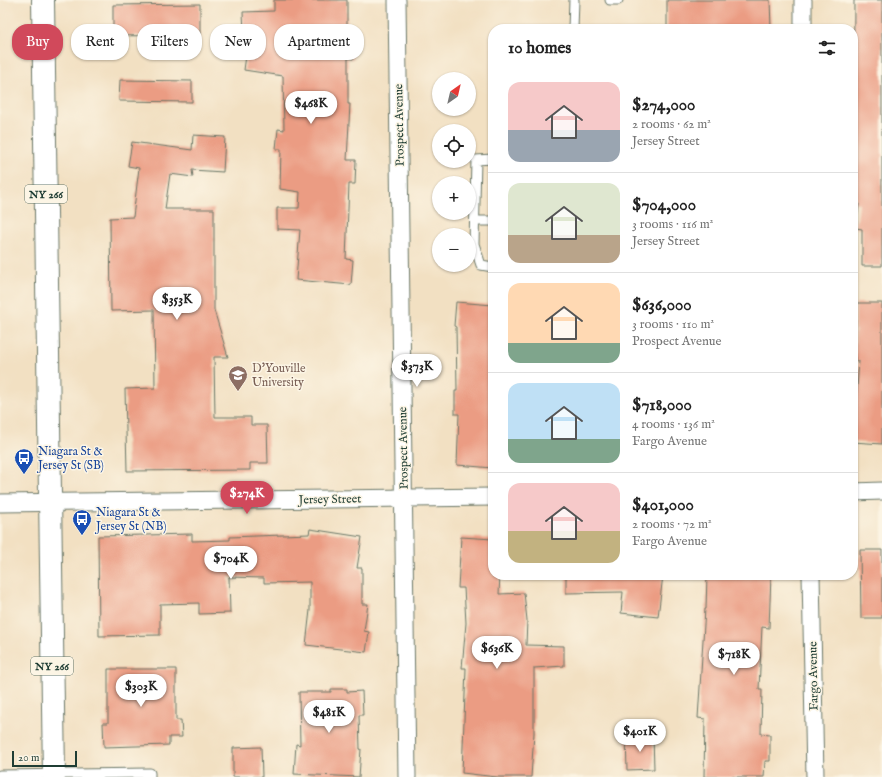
<!DOCTYPE html>
<meta charset="utf-8">
<style>
body{margin:0;font-family:"IM FELL English",serif;background:#f2f2f2;color:#222;height:100vh;display:flex;flex-direction:column;font-size:15px;white-space:nowrap}
*{box-sizing:border-box;margin:0}
p{font-size:13px;color:#767676}
.icon{flex:none;width:22px;height:22px;fill:none;stroke:currentColor;stroke-width:2;stroke-linecap:round;stroke-linejoin:round}
.map{position:relative;flex:1;overflow:hidden}
.side{position:absolute;left:488px;top:24px;width:370px;height:556px;display:flex;flex-direction:column;background:#fff;border-radius:16px;box-shadow:0 1px 3px #0004}
.side>*{flex:none}
.banner{position:absolute;left:12px;top:24px;width:380px;height:36px;display:flex;gap:8px}
.needle{width:26px;rotate:34deg}
.tools{position:absolute;left:432px;top:72px;display:grid;gap:8px}
.tools a{display:grid;place-items:center;width:44px;height:44px;border-radius:50%;background:#fff;box-shadow:0 1px 3px #0004;font-size:20px}
.scale{position:absolute;left:12px;bottom:10px;width:65px;box-sizing:border-box;padding-left:4px;border:2px solid #1f3d34;border-top:0;font-size:11px;line-height:14px;white-space:nowrap;color:#1f3d34;-webkit-text-stroke:3px #fcf5e5;paint-order:stroke}
.price{position:absolute;translate:-50% -34px;padding:0 9px;border-radius:14px;background:#fff;color:#222;font-size:13px;line-height:26px;filter:drop-shadow(0 1px 2px #0008)}
.price::after{content:'';position:absolute;left:50%;top:24px;width:12px;height:9px;margin-left:-6px;background:inherit;clip-path:polygon(0 0,100% 0,50% 100%)}
.price.selected{background:#d1495b;color:#fff}
ul{padding:0;list-style:none}
li{display:flex;align-items:center;gap:12px;height:100px;padding:0 20px}
li+li{border-top:1px solid #e0e0e0}
li span{display:grid;place-items:center;flex:none;width:112px;height:80px;border-radius:12px;color:#555}
li>.icon{margin-inline-start:auto}
span .icon{width:48px;height:48px;fill:#fffc;stroke-width:1}
li b{font-size:17px}
h2{display:flex;justify-content:space-between;align-items:center;height:48px;padding:0 20px;font-size:17px}
.chip{padding:0 14px;border-radius:16px;background:#fff;box-shadow:0 1px 3px #0004;font-size:14px;line-height:36px}
.chip.selected{background:#d1495b;color:#fff}
.map>svg:first-child{display:block}
.building{fill:#eb9c83}
.lines{fill:none;stroke-linecap:round;stroke-linejoin:round}
.lane-casing{stroke:#697666;stroke-width:11}
.street-casing{stroke:#697666;stroke-width:19}
.primary-casing{stroke:#697666;stroke-width:24}
.lane{stroke:#fff;stroke-width:9}
.street{stroke:#fff;stroke-width:17}
.primary{stroke:#fff;stroke-width:22}
.labels{text-anchor:middle;stroke-width:3;stroke-linejoin:round;paint-order:stroke}
.shield{fill:#fcf5e5;stroke:#617469;stroke-width:1}
.shield-label{font-size:11px;font-weight:bold;fill:#1f3d34}
.street-label{font-size:12px;fill:#1f3d34;stroke:#fcf5e5}
.education-label{font-size:12px;fill:#785e54;stroke:#fcf5e5;text-anchor:start}
.transit-label{font-size:12px;fill:#164399;stroke:#fcf5e5;text-anchor:start}
</style>
<div class="map">
<svg width="882" height="777" viewBox="0 0 882 777">
<rect width="100%" height="100%" fill="#fcf5e5"/>
<filter id="ink" filterUnits="userSpaceOnUse"><feTurbulence type="fractalNoise" baseFrequency=".025" numOctaves="2"/><feDisplacementMap in="SourceGraphic" scale="8" xChannelSelector="R" yChannelSelector="G"/><feConvolveMatrix kernelMatrix="1 2 1 2 8 2 1 2 1" color-interpolation-filters="sRGB"/></filter>
<filter id="wash" filterUnits="userSpaceOnUse"><feTurbulence type="fractalNoise" baseFrequency=".012" numOctaves="4" result="noise"/><feDisplacementMap in="SourceGraphic" scale="16" xChannelSelector="R" yChannelSelector="G"/><feGaussianBlur stdDeviation="0.9" result="paint"/><feColorMatrix in="noise" values="0 0 0 0 0 0 0 0 0 0 0 0 0 0 0 0 0 1.4 0 .05"/><feComposite in="paint" operator="in"/></filter>
<g filter="url(#wash)">
<rect width="100%" height="100%" fill="#f2e0c2"/>
<g id="blocks">
<g class="building">
<path d="M274 0H347V38L355 39 353 59 348 58V104H350L347 160H356L355 184H349L346 259 353 260 351 285 296 280 300 230 277 229V208H299L300 192 280 189 281 149H276L278 129 284 130 283 76 244 70 249 34H244L243 12 274 11Z"/>
<path d="M667 0H770L771 28 667 29Z"/>
<path d="M854 0H882V266H862V229L856 228 859 203H855L856 172H853Z"/>
<path d="M200 4V35L113 36V5Z"/>
<path d="M120 80 192 81V102L119 101Z"/>
<path d="M193 135 225 137 223 172 192 170 193 177 170 174 165 209H214V310L228 357H214L215 417H251V425H267L268 463H250V470L127 471 125 389 155 388 154 310 111 311 110 218 133 217 139 168 128 166 132 142 192 150Z"/>
<path d="M456 302 493 305V468L457 465 459 414H455V391H457L456 327 454 326Z"/>
<path d="M856 303H882V444L853 442 859 361H855Z"/>
<path d="M310 529 362 537 357 568H362V604H368L364 631 369 632 366 652 306 645 310 610V582L264 583V578L229 577 230 613 199 614V603L160 604V635L99 636 98 536 192 534V541L230 540V537L309 534Z"/>
<path d="M461 537 493 539V575H500L499 594 524 593 527 620 526 645 564 646V666L534 668V733L531 777H497L462 773 466 668H462L466 623 464 588H458Z"/>
<path d="M860 550H882V618H861Z"/>
<path d="M566 575H663L658 617 621 613 623 592 566 593Z"/>
<path d="M707 575H771L769 628 762 627 759 689H762L761 734 770 735V761H765L764 777H704L705 719 698 718 705 609H706Z"/>
<path d="M108 669H176V720H181L182 737H169V745L104 747 103 723H108Z"/>
<path d="M331 689H347V692L362 691 363 715H359L360 749H361L359 777 294 774 296 744 300 745 299 692H331Z"/>
<path d="M626 736H653L654 769 627 770Z"/>
<path d="M261 747 262 777H233V748Z"/>
</g>
</g>
</g>
<g filter="url(#ink)">
<use href="#blocks" fill-opacity="0" stroke="#697666" stroke-width="1"/>
<g class="lines">
<g class="lane-casing">
<g id="lane">
<path d="M610 0H618"/>
<path d="M573 29 574 0"/>
<path d="M493 159 476 160 474 244 481 265 493 267"/>
<path d="M475 221H493"/>
<path d="M0 775 150 773V777"/>
</g>
</g>
<g class="street-casing">
<g id="street">
<path d="M397 0 407 777"/>
<path d="M803 0V29"/>
<path d="M853 492 882 491"/>
<path d="M0 503 493 497"/>
<path d="M811 575 815 777"/>
</g>
</g>
<g class="primary-casing">
<path id="primary" d="M43 0 54 777"/>
</g>
<use href="#lane" class="lane"/>
<use href="#street" class="street"/>
<use href="#primary" class="primary"/>
</g>
</g>
<defs>
<g id="university-pin" transform="scale(1)"><path d="M0 17L-7.5 6A9.5 9.5 0 1 1 7.5 6Z" fill="#8d6e63" stroke="#fcf5e5"/><path d="M0-5L7-2L0 1L-7-2ZM-4 1L0 2.5L4 1V4Q0 6-4 4Z" fill="#fff"/></g>
<g id="bus-pin" transform="scale(1)"><path d="M0 17L-7.5 6A9.5 9.5 0 1 1 7.5 6Z" fill="#1a4fb4" stroke="#fcf5e5"/><path d="M-5-6H5V4H4V6H2V4H-2V6H-4V4H-5ZM-3.5-4V0h7V-4ZM-3.5 1.2v1.5H-2V1.2ZM2 1.2v1.5H3.5V1.2Z" fill="#fff"/></g>
</defs>
<g fill-rule="evenodd">
<use href="#university-pin" x="238" y="375"/>
<use href="#bus-pin" x="24" y="458"/>
<use href="#bus-pin" x="82" y="519"/>
</g>
<g class="labels">
<g class="shield">
<rect x="25" y="185" width="42" height="18" rx="3"/>
<rect x="31" y="657" width="42" height="18" rx="3"/>
</g>
<g class="shield-label">
<text x="46" y="198">NY 266</text>
<text x="52" y="670">NY 266</text>
</g>
<g class="street-label">
<text transform="translate(399 125) rotate(-91)" y="4">Prospect Avenue</text>
<text transform="translate(403 448) rotate(-91)" y="4">Prospect Avenue</text>
<text transform="translate(330 499) rotate(-1)" y="4">Jersey Street</text>
<text transform="translate(813 676) rotate(-91)" y="4">Fargo Avenue</text>
</g>
<g class="education-label">
<text x="252" y="372">D'Youville<tspan x="252" dy="14">University</tspan></text>
</g>
<g class="transit-label">
<text x="38" y="455">Niagara St &amp;<tspan x="38" dy="14">Jersey St (SB)</tspan></text>
<text x="96" y="516">Niagara St &amp;<tspan x="96" dy="14">Jersey St (NB)</tspan></text>
</g>
</g>
</svg>
<div class="tools">
<a><svg class="needle" viewBox="-14 -14 28 28"><path d="M0-13l5 13h-10z" fill="#e53935"/><path d="M0 13l5-13h-10z" fill="#767676"/></svg></a>
<a><svg class="icon" aria-label="locate" viewBox="0 0 24 24"><circle cx="12" cy="12" r="6"/><path d="M12 2v4M12 18v4M2 12h4M18 12h4"/></svg></a>
<a>+</a>
<a>−</a>
</div>
<div class="scale">20 m</div>
<b class="price" style="left:311px;top:125px">$468K</b>
<b class="price" style="left:177px;top:321px">$353K</b>
<b class="price" style="left:417px;top:388px">$373K</b>
<b class="price selected" style="left:247px;top:515px">$274K</b>
<b class="price" style="left:231px;top:580px">$704K</b>
<b class="price" style="left:497px;top:670px">$636K</b>
<b class="price" style="left:734px;top:676px">$718K</b>
<b class="price" style="left:141px;top:708px">$303K</b>
<b class="price" style="left:329px;top:734px">$481K</b>
<b class="price" style="left:640px;top:753px">$401K</b>
<div class="banner">
<a class="chip selected">Buy</a>
<a class="chip">Rent</a>
<a class="chip">Filters</a>
<a class="chip">New</a>
<a class="chip">Apartment</a>
</div>
<section class="side">
<h2>10 homes<svg class="icon" aria-label="filters" viewBox="0 0 24 24"><path d="M4 7h16M4 17h16"/><circle cx="9" cy="7" r="2"/><circle cx="15" cy="17" r="2"/></svg></h2>
<ul>
<li><span style="background:linear-gradient(#f6c9c9 60%,#9aa5b1 0)"><svg class="icon" aria-label="home" viewBox="0 0 24 24"><path d="M3 11l9-7 9 7M6 9v11h12V9"/></svg></span><div><b>$274,000</b><p>2 rooms · 62 m²</p><p>Jersey Street</p></div></li>
<li><span style="background:linear-gradient(#dfe7d0 65%,#b9a48a 0)"><svg class="icon" aria-label="home" viewBox="0 0 24 24"><path d="M3 11l9-7 9 7M6 9v11h12V9"/></svg></span><div><b>$704,000</b><p>3 rooms · 116 m²</p><p>Jersey Street</p></div></li>
<li><span style="background:linear-gradient(#ffd9b3 75%,#7fa58c 0)"><svg class="icon" aria-label="home" viewBox="0 0 24 24"><path d="M3 11l9-7 9 7M6 9v11h12V9"/></svg></span><div><b>$636,000</b><p>3 rooms · 110 m²</p><p>Prospect Avenue</p></div></li>
<li><span style="background:linear-gradient(#bfe0f5 70%,#7fa58c 0)"><svg class="icon" aria-label="home" viewBox="0 0 24 24"><path d="M3 11l9-7 9 7M6 9v11h12V9"/></svg></span><div><b>$718,000</b><p>4 rooms · 136 m²</p><p>Fargo Avenue</p></div></li>
<li><span style="background:linear-gradient(#f6c9c9 60%,#c2b280 0)"><svg class="icon" aria-label="home" viewBox="0 0 24 24"><path d="M3 11l9-7 9 7M6 9v11h12V9"/></svg></span><div><b>$401,000</b><p>2 rooms · 72 m²</p><p>Fargo Avenue</p></div></li>
</ul>
</section>
</div>
